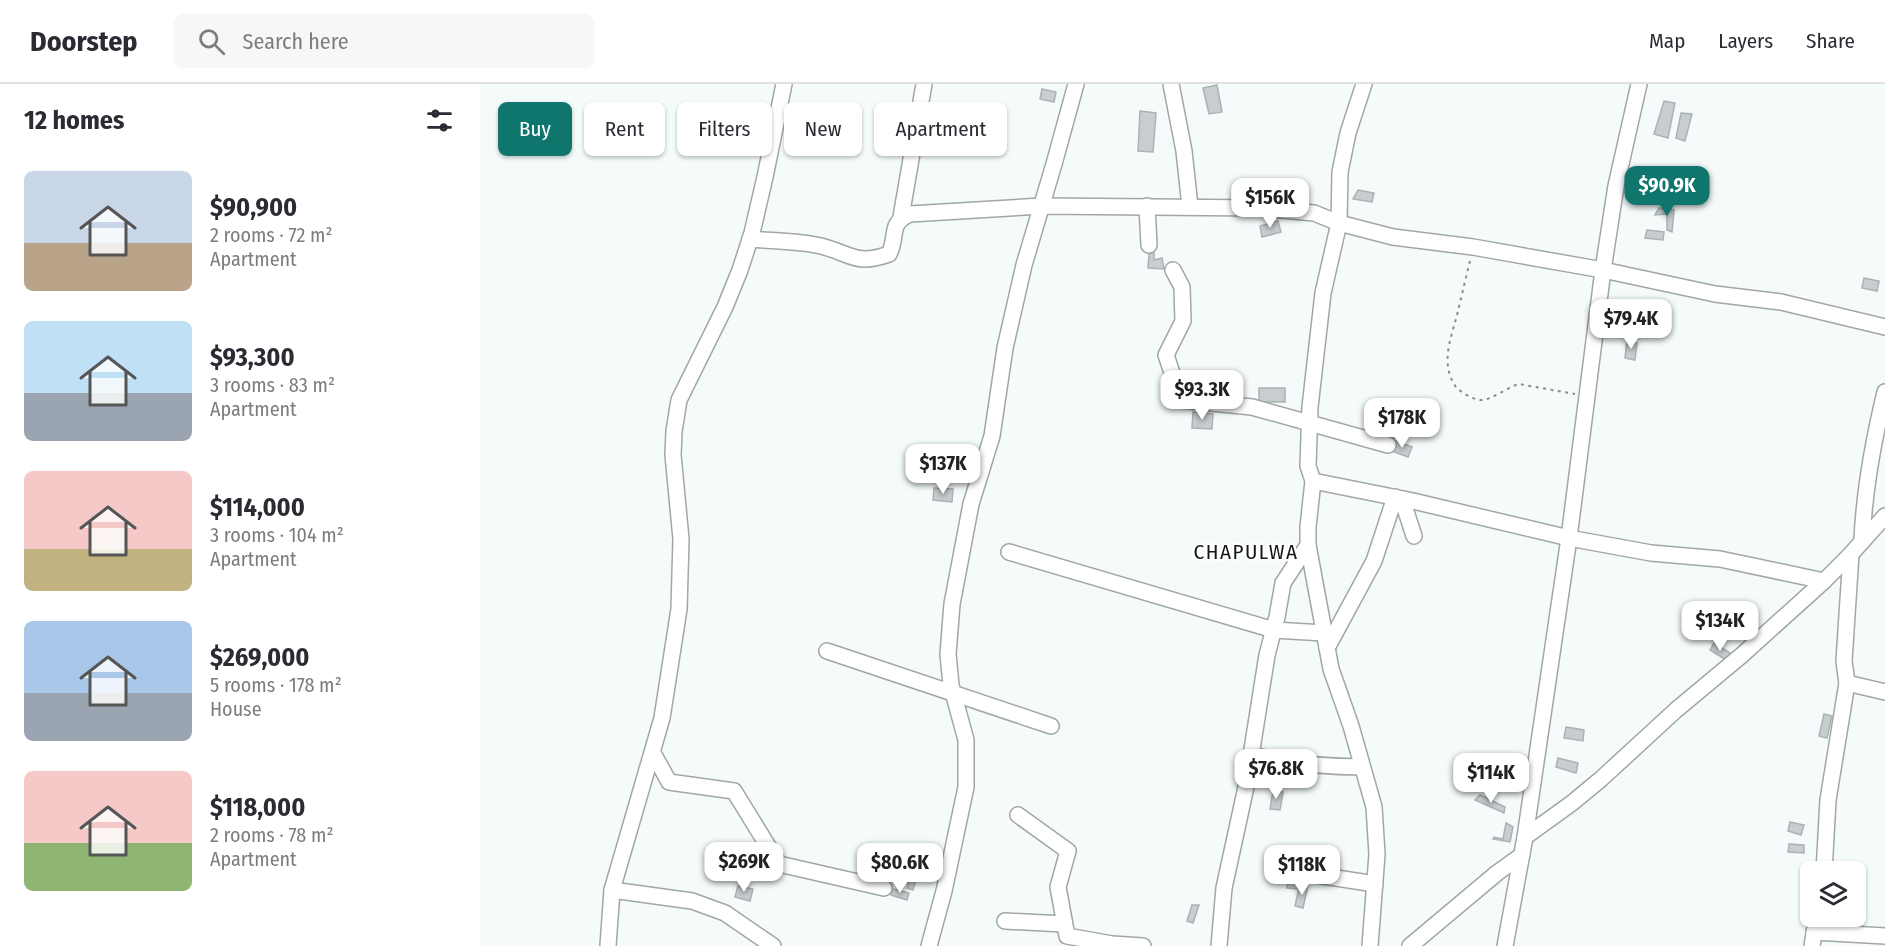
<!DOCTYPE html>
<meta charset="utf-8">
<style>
body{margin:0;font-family:"Fira Sans Condensed",sans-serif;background:#f7f7f7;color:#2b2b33;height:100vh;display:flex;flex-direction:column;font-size:22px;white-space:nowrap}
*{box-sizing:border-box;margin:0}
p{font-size:20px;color:#7c7c81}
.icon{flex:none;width:33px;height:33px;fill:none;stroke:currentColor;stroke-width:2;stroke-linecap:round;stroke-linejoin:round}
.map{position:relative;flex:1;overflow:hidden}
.side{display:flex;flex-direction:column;background:#fff;width:480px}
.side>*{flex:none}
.guide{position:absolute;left:18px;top:18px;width:570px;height:54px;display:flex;gap:12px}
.fabs{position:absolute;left:1320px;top:777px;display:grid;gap:12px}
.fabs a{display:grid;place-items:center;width:66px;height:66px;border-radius:9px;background:#fff;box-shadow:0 2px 4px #0004;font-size:30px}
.price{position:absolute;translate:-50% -51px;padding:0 14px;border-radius:12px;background:#fff;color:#222;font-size:20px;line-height:39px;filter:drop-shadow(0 2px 3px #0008)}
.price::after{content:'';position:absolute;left:50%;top:36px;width:18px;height:14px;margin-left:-9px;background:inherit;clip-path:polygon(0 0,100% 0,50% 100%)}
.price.active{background:#0f766e;color:#fff}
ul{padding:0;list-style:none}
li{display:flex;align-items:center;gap:18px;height:150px;padding:0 24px}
li span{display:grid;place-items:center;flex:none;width:168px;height:120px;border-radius:9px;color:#555}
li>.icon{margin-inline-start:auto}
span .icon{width:72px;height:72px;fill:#fffc;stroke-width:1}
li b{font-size:26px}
h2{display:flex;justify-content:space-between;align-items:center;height:72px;padding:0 24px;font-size:26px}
.tag{padding:0 21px;border-radius:9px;background:#fff;box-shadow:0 2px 4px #0004;font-size:21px;line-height:54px}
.tag.active{background:#0f766e;color:#fff}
header{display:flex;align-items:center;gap:36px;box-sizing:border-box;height:84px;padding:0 30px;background:#fff;border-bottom:2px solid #e1e1e2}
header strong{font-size:28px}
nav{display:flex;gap:33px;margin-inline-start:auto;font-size:21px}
.search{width:420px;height:54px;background:#f7f7f7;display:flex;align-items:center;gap:15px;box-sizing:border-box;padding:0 21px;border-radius:9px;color:#7c7c81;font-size:22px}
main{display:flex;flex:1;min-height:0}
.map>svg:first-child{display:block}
.building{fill:#c8cecf;stroke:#abb2b3;stroke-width:1.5}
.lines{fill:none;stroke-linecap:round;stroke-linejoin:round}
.minor-casing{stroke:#a1a7a6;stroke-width:18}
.path{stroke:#888d8c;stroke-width:2;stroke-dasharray:3 4.5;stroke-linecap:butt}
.minor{stroke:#fff;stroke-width:15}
.labels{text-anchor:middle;stroke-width:4.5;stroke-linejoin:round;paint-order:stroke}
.quarter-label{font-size:21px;letter-spacing:1.5px;fill:#141716;stroke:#fff}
</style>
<header>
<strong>Doorstep</strong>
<div class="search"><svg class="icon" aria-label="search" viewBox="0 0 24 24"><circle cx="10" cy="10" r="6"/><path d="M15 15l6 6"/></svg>Search here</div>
<nav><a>Map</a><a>Layers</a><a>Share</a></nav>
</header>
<main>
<section class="side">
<h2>12 homes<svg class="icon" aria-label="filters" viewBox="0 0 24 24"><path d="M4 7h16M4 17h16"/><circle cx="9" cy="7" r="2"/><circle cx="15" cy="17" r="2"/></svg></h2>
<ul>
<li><span style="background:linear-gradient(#c9d6e8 60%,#b9a48a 0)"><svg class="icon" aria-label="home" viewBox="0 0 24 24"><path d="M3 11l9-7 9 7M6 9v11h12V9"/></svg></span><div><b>$90,900</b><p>2 rooms · 72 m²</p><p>Apartment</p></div></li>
<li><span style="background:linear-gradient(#bfe0f5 60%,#9aa5b1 0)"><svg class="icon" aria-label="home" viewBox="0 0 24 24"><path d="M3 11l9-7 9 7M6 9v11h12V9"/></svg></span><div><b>$93,300</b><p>3 rooms · 83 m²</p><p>Apartment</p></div></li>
<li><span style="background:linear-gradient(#f6c9c9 65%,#c2b280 0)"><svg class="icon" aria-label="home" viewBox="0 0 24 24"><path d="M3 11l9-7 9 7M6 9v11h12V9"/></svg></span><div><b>$114,000</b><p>3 rooms · 104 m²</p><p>Apartment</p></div></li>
<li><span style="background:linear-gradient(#a9c7e8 60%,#9aa5b1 0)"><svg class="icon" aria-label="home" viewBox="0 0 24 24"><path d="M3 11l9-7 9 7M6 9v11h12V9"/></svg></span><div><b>$269,000</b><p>5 rooms · 178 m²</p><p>House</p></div></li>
<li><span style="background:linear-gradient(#f6c9c9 60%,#8fb573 0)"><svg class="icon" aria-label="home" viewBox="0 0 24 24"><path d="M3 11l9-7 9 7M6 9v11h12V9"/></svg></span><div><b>$118,000</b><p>2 rooms · 78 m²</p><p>Apartment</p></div></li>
</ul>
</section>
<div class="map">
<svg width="1405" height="862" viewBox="0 0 1405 862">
<rect width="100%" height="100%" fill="#f4fbfa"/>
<g class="building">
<path d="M737 1 742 28 729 30 723 4Z"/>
<path d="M562 5 576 8 574 18 560 15Z"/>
<path d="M1184 17 1195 19 1188 54 1174 50Z"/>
<path d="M660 27 676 29 673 68 658 67Z"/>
<path d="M1201 29 1212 30 1205 57 1196 54Z"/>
<path d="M878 106 894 109 892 118 873 115Z"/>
<path d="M1179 124 1194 126 1192 148 1187 146V130L1175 131Z"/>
<path d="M798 137 801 148 782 153 780 142Z"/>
<path d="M1167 146 1184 148 1183 156 1165 154Z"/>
<path d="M669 169H674V176L682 174 684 185 668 184Z"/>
<path d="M1384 194 1399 197 1397 207 1382 204Z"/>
<path d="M1147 257 1157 259 1155 276 1145 274Z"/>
<rect x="779" y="304" width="26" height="14"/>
<path d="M713 328 733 330 732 345 712 344Z"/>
<path d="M916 357 932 363 928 373 912 367Z"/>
<path d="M454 404 473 405 472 418 453 416Z"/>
<path d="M1234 559 1250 569 1246 576 1230 566Z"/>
<path d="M1344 630 1352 632 1347 654 1339 652Z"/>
<path d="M1086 643 1104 646 1103 657 1084 654Z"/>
<path d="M1078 674 1098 679 1096 689 1076 683Z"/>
<path d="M793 707 803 708 800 726 790 725Z"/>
<path d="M1000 711 1025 723 1024 729 995 716Z"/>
<path d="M1310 738 1324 741 1321 751 1308 747Z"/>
<path d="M1026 739 1033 743 1030 758 1013 755 1014 753 1023 755Z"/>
<path d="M1309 760 1324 761V769L1308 768Z"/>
<path d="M432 787 438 788 433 806 427 804Z"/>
<path d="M808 794 819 795 818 805 807 804Z"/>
<path d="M820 799 828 801 823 824 815 822Z"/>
<path d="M258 802 273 805 270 817 255 813Z"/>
<path d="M413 805 429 809 427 816 411 811Z"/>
<path d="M712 821H719L713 839 707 837Z"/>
</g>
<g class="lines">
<g class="minor-casing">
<g id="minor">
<path d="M691 0 704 67 710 123"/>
<path d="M667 122 669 161"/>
<path d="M421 133 444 0"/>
<path d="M270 155C292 157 315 157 336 161 369 167 373 183 409 170 418 153 408 139 430 130L562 122 781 124 834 129 859 139 913 153 993 163 1123 186 1235 210 1301 218 1405 243"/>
<path d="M693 186 702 203 703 237 686 271 701 316 772 323 908 361"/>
<path d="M833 397 933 417 1089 454 1171 469 1240 475 1344 497"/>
<path d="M922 415 934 452"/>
<path d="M1382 457C1384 406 1393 358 1405 308"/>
<path d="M828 461 851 585 871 642 894 723 897 770 890 862"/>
<path d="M529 468 794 546 844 549"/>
<path d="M847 564 894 477 915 413"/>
<path d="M347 567 571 642"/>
<path d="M1367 599 1405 608"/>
<path d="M173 669 189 698 254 707 299 780 404 804"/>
<path d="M771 671C808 679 844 683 882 683"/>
<path d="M538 731 588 767 578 803 587 852 632 860 663 862"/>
<path d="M1045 753 1092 719 1121 695 1196 626 1262 571 1344 497 1371 470 1405 432"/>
<path d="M1344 788 1348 716 1367 599 1364 577 1371 470"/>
<path d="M824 789 895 800"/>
<path d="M132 806 212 817 245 829 293 862"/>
<path d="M525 837 584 840"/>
<path d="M1334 848 1405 852"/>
<path d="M128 862 132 806 182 634 199 525 201 455 193 371 194 347 199 316 245 223 260 186 272 149 285 93 304 0"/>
<path d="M449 862 464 807 486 703V656L471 601 468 570 472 520 491 420 512 352 525 264 544 181 574 80 596 0"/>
<path d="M739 862 744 804 766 703 787 571 797 533 803 499 828 461V443L833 397 828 382 830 323 843 209 859 139 860 88 868 49 884 0"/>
<path d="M930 862 1017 789 1042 771"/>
<path d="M1025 862 1045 753 1089 454 1123 186 1136 102 1159 0"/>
<path d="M1332 862 1337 832"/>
</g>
</g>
<path class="path" d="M990 177C986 193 982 210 978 227 972 252 959 279 976 303 982 309 992 315 1000 316 1011 317 1027 303 1039 300L1095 310"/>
<use href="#minor" class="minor"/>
</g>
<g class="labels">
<g class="quarter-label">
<text x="766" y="475">CHAPULWA</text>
</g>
</g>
</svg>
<div class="fabs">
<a><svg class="icon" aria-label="layers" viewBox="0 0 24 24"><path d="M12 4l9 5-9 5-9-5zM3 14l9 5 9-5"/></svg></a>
</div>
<b class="price active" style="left:1187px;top:133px">$90.9K</b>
<b class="price" style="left:790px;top:145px">$156K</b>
<b class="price" style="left:1151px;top:266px">$79.4K</b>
<b class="price" style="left:722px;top:337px">$93.3K</b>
<b class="price" style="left:922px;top:365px">$178K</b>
<b class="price" style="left:463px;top:411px">$137K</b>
<b class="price" style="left:1240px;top:568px">$134K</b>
<b class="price" style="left:796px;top:716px">$76.8K</b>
<b class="price" style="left:1011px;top:720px">$114K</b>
<b class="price" style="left:264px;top:809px">$269K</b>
<b class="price" style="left:420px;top:810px">$80.6K</b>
<b class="price" style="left:822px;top:812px">$118K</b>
<div class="guide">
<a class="tag active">Buy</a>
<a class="tag">Rent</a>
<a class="tag">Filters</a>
<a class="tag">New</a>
<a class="tag">Apartment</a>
</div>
</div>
</main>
